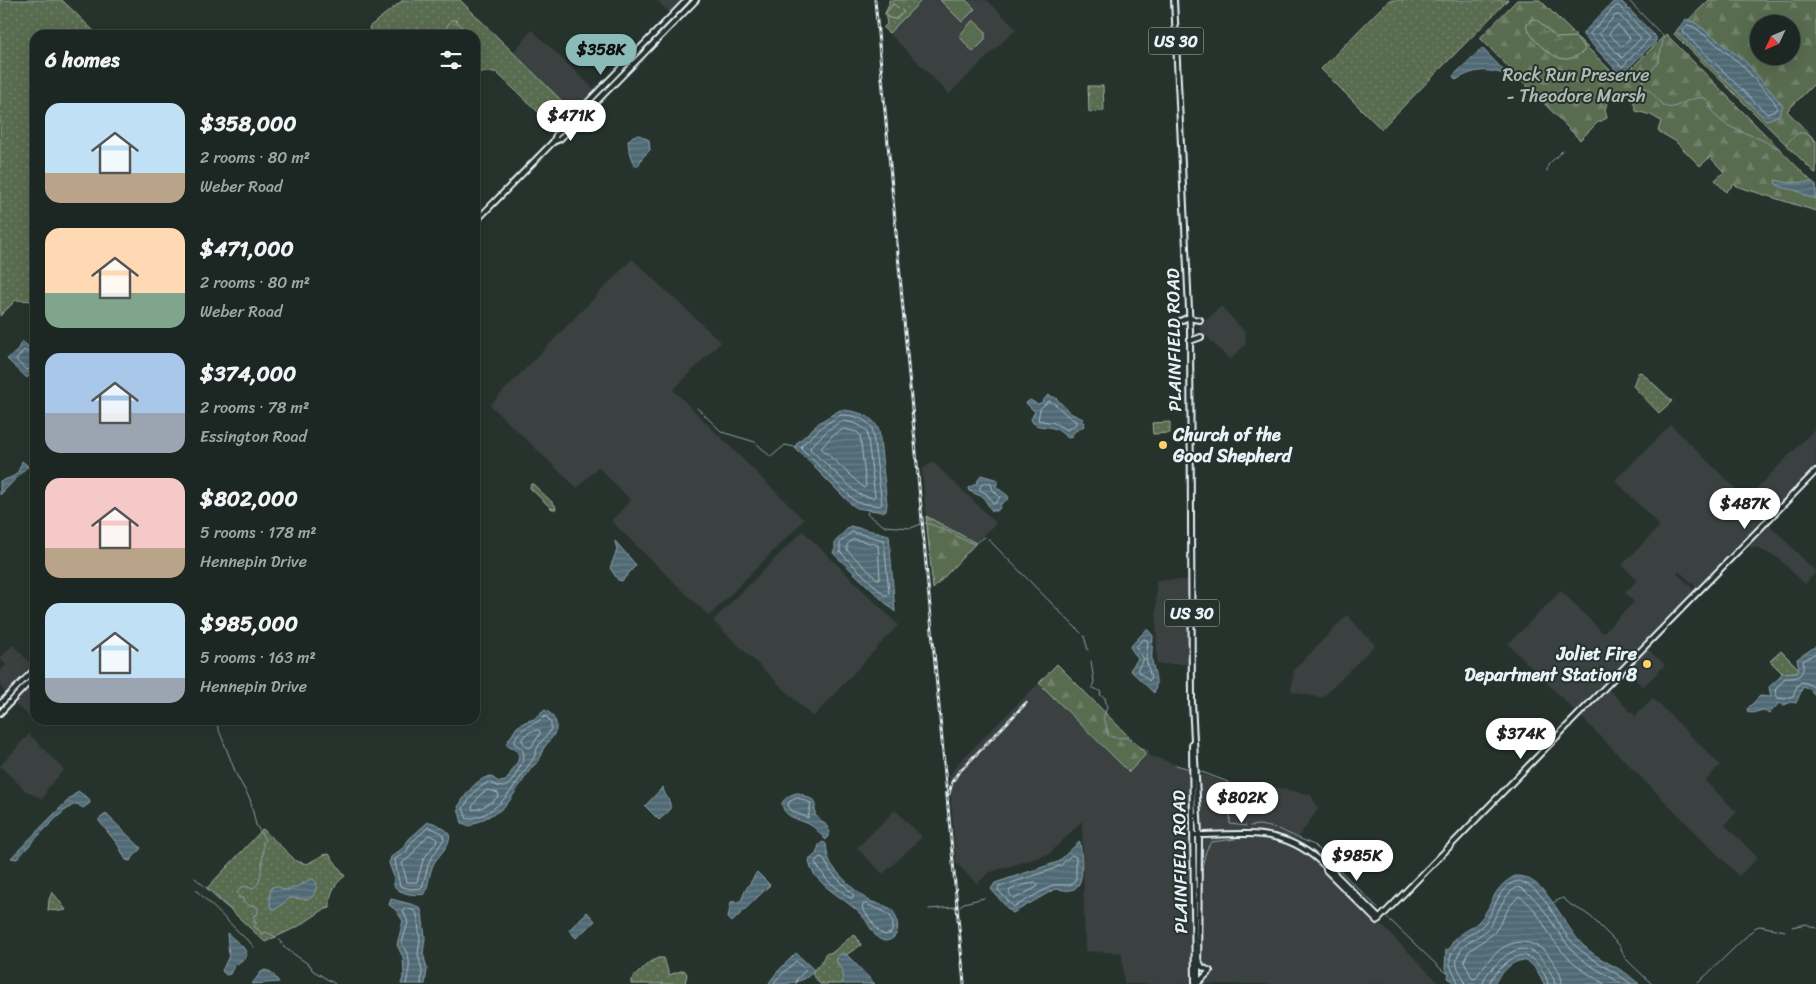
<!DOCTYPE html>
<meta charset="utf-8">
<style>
body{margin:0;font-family:Sriracha,sans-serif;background:#252e2a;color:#f1f3f6;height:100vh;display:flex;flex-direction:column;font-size:19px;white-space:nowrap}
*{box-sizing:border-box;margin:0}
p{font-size:16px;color:#a0a5a5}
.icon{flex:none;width:28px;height:28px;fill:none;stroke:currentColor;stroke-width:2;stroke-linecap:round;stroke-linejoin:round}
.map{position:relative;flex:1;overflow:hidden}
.side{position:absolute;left:30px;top:30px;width:450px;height:695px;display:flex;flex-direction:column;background:#1c2622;border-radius:15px;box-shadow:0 5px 20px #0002,0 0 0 1px #3a4340}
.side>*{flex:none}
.needle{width:32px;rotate:226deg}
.tools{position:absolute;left:1750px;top:15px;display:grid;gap:10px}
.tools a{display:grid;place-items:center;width:50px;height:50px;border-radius:50%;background:#1c2622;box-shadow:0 5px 20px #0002,0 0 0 1px #3a4340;font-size:25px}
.price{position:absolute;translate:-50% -42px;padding:0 11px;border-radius:18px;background:#fff;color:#222;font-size:16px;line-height:32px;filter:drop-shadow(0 1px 2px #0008)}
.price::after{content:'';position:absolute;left:50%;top:30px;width:15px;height:11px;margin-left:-8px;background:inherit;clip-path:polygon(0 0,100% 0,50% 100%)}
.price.current{background:#8bbbb9;color:#111}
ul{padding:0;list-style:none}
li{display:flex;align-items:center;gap:15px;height:125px;padding:0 15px}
li span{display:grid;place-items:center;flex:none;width:140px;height:100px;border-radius:15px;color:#555}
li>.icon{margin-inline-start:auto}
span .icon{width:60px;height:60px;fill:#fffc;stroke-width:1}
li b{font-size:21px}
h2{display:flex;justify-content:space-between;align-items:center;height:60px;padding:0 15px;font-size:21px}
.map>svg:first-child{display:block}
.built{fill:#3a4140}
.grass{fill:url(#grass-dots);stroke:#a0aea4}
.forest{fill:url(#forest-firs);stroke:#a0aea4;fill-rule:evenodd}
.wetland{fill:url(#wetland-marsh);stroke:#a0aea4}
.pitch{fill:#586c4f;stroke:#a0aea4}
.water{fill:url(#water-rules);stroke:#8da0a9}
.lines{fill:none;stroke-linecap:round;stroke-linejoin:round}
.shore{stroke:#abbbc4;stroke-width:1}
.stream{stroke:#8da0a9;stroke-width:1}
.major-casing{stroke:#e8f1f8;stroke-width:8}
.major{stroke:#26332d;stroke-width:4}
.rail-casing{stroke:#e8f1f8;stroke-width:3}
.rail{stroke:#26332d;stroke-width:1;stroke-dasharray:4;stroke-linecap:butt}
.poi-dot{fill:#ffd166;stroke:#26332d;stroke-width:2}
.labels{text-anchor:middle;stroke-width:4;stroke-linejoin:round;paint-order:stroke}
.shield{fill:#26332d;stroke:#aeb8bb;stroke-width:1}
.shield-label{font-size:16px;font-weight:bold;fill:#e8f1f8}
.park-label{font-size:18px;fill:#aebcb4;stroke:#26332d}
.street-label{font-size:18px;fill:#e8f1f8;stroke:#26332d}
.poi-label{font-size:18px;font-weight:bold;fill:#e8f1f8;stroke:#26332d;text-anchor:start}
</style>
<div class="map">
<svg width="1816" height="984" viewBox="0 0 1816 984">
<defs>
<pattern id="grass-dots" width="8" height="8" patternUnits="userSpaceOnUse" patternTransform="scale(1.25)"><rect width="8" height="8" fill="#586c4f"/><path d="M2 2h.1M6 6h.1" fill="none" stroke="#708169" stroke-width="1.8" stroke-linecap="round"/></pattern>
<pattern id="forest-firs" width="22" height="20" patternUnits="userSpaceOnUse" patternTransform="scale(1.25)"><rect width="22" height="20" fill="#586c4f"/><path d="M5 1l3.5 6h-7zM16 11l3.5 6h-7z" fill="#708169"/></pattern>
<pattern id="wetland-marsh" width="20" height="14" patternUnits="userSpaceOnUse" patternTransform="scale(1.25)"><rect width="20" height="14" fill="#586c4f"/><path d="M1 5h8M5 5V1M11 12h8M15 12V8" fill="none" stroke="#708169"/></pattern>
<pattern id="water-rules" width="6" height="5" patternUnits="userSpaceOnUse" patternTransform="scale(1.25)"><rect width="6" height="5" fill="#506a75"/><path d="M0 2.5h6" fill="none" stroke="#698089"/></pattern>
</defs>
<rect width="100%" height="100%" fill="#26332d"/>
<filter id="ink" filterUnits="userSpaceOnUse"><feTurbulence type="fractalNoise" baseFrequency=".02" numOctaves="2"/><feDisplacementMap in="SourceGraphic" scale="10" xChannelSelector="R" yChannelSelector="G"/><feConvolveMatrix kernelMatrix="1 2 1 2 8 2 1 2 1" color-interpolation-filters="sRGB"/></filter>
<g filter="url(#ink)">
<g class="built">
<path d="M657 0H685L671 14Z"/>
<path d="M922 0H987L1016 29 949 94 889 33Z"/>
<path d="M532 30 597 92 575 114 513 53Z"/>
<path d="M632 259 721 342 673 390 804 520 709 616 611 521 631 500 598 467 577 488 490 405Z"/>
<path d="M1221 306 1246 333 1245 345 1230 360 1198 328Z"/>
<path d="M1671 425 1746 499 1816 428V467L1697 588 1679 571 1677 573 1694 590 1576 712 1508 644 1561 591 1603 633 1634 602 1625 593 1637 580 1622 565 1660 526 1615 480Z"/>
<path d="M933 462 996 523 976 543 926 516 922 469Z"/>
<path d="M1768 523 1816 572 1805 584 1778 558 1755 547 1751 548 1747 544Z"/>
<path d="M803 531 898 625 813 717 713 621Z"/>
<path d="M1156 580H1189V664H1157Z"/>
<path d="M1347 615 1375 645 1322 698 1293 692 1291 690 1294 670Z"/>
<path d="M13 645 32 665 7 691H4L0 686V671L6 665 0 658Z"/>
<path d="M1646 647 1665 665 1643 687 1625 670Z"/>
<path d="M1039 683 1128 772 1146 754 1266 797 1270 786 1311 795 1318 809 1292 846 1309 854 1322 865 1440 984H1124L1122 953 1085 951 1082 821 1049 854 988 873 977 884 956 863 949 777 957 764Z"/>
<path d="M29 685 35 691 34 720 11 701Z"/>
<path d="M1608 689 1635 716 1653 698 1720 765 1705 781 1737 812 1725 825 1758 858 1739 876 1581 717Z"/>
<path d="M29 734 64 770 47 789 43 799 26 791 0 766Z"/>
<path d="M895 810 922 837 883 874 857 848Z"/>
</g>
<g class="grass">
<path d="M0 0H62L98 35H35V280L30 286 35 282V301L16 300 0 316Z"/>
<path d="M403 0H460L573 112 557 130 496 72H475V35H371L369 27Z"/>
<path d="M889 0H922L889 33 883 28 887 24 885 13 889 5Z"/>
<path d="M1389 0H1508L1381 129 1321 69Z"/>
<path d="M1088 86H1103L1104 111 1089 112Z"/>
<path d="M1641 372 1672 401 1659 413 1633 386 1638 373Z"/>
<path d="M1170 422V433L1153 434 1152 423Z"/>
<path d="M531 484H533L555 505 556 509H552L530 488Z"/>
<path d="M1781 651 1799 669 1797 672 1782 673 1770 661Z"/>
<path d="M263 829 296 861 307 864 323 855 329 854 345 876C334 884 329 894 330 908L323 910 299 926 265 942 207 888Z"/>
<path d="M52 892C58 898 61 904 66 910L60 911 48 910 49 900Z"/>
<path d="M853 935 856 936 861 945 846 955 844 954 837 963 843 972 842 984H820L812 974C815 966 823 963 825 954L833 952Z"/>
<path d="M658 958H664L669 975 684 970 687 974 685 984H631V980L648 963Z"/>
</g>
<g class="forest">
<path d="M1517 0H1540L1620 80 1666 34 1816 186V211L1739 187 1734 184 1726 192 1715 180 1724 172 1710 157 1700 166 1675 141 1658 131 1661 121 1651 115 1636 111C1633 93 1625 94 1609 96L1605 110 1607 118 1597 123 1580 140 1480 38Z"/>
<path d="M1709 0H1816V82L1787 111 1816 141V174L1674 34ZM1759 24H1791V56H1759Z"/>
<path d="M926 516 976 543 933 589Z"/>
<path d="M1057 664 1146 754 1129 772 1039 683Z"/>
</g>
<g class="wetland">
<path d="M1532 19 1537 20 1557 38 1575 37 1585 48 1584 51C1579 55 1572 59 1565 59 1550 58 1531 39 1526 25Z"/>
<path d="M451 20H456L464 29 467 35H446V28Z"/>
</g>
<g class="pitch">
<path d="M940 0H966L975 9 962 22Z"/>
<path d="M893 4 904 12 895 19 889 18 885 14Z"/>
<path d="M973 20 985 31V40L973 52 959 36Z"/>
</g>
<g class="water">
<path d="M1615 0H1620L1656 37V41L1623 73H1619L1583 35V33Z"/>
<path d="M1686 19 1696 23 1746 62 1783 106 1778 116 1766 120 1681 37 1676 31Z"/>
<path d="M1482 48 1508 75C1488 69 1475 68 1456 80L1453 76Z"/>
<path d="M639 135 649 140 650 150 642 158 638 166H635L629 149 628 141 633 136Z"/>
<path d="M1775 180 1789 183 1813 182 1816 185V198C1806 198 1808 196 1800 192 1791 188 1785 190 1776 184Z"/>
<path d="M22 341 35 352V370L27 378 7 359 16 352Z"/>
<path d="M1048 395 1056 398 1070 413 1083 419 1084 426 1074 432 1071 437 1068 438C1063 434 1059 430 1053 428 1044 425 1034 429 1031 419L1035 412 1026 403 1030 400 1037 404 1041 403Z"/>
<path d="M840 410C856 411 873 414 879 431L887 504 886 510 883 512 857 508 851 504 795 448 797 443 820 422Z"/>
<path d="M22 461 27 465V467L0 495V481C14 477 18 476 22 461Z"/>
<path d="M981 475 998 480 996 487 1007 495 1009 498 1000 505V508L997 511H992L983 497 969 491 968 488 976 484Z"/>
<path d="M850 526 889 535 895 612 833 553 835 549V542Z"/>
<path d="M615 541 636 565 622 581 618 580 610 568 617 550Z"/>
<path d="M1146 630H1148L1153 636C1153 644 1151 653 1152 661 1154 672 1159 683 1154 693L1130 670 1138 659 1130 647Z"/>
<path d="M1816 646V696L1809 689 1803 687 1796 703 1791 702 1784 705 1779 703 1769 714 1763 710 1752 713 1748 712 1747 709 1760 696 1771 697 1769 687 1780 677 1782 673 1797 672 1799 668 1797 659Z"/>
<path d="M545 710 551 714 556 722V730L553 736 543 749 539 761 532 767 508 803 499 811 470 826 462 823 458 807C466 795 474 780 490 776L499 782 506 781 518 761 519 755 516 750 506 744 517 727 525 722 534 719Z"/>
<path d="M663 787C663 795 674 802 669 811 666 814 662 817 659 820L645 806Z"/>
<path d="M78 791 89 799 90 803 83 808 77 804C65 805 27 848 17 859L11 858 54 814Z"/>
<path d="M799 793 815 801V815L826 825 830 832 826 840C822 836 817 829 812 826 802 819 783 819 782 803 786 797 792 793 799 793Z"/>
<path d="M106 814 141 848 130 861 126 860 118 845 99 821V819Z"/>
<path d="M428 822C434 822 437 825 442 828 461 836 439 854 434 863 429 873 429 884 425 894 415 896 400 894 394 886V877L389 863 391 857 403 848 409 839Z"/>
<path d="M823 842 826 844C827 850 827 856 830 862 836 873 858 894 868 900 880 906 894 904 897 921 898 927 898 934 893 938 877 949 871 925 863 917 849 899 811 885 809 860L816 854 819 845Z"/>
<path d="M1079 842H1080C1081 854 1087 887 1071 890 1066 891 1060 889 1055 889L1013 913 1008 909 991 889 995 883 1058 862Z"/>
<path d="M757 872 770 885 732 922 728 918 731 902 741 901 745 891Z"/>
<path d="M1515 876C1547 875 1563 928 1585 947 1597 958 1611 964 1624 972 1629 975 1634 980 1639 984H1544C1541 978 1537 968 1531 964 1515 952 1502 975 1493 984H1457L1448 978 1449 974 1445 969 1446 950H1449C1455 932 1468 933 1479 921 1494 906 1490 889 1515 876Z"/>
<path d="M310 879H313L317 883C314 904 307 899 290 898L276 909H273L270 907V892L272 887 277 886 284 890C294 889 302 885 310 879Z"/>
<path d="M391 899 414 905 420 908 422 912 425 938 423 953 427 969 425 984H401L404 974 403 957 397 945 403 921 396 910 389 905Z"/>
<path d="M587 912 595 921 576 938 569 930Z"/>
<path d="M227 933 243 947 247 954C242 964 236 960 230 974L226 975 222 971 229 956Z"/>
<path d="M796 953 814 970C805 984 786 984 769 984 770 978 790 959 796 953Z"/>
<path d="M841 954 847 955 875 984H843L842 968 836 961 838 956Z"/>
<path d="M265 970 271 972 279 982 252 984 261 972Z"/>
</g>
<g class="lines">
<g class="shore">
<path d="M1616 6H1619L1650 38 1622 67 1590 34Z"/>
<path d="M1616 15H1619L1641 38 1622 58 1599 34Z"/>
<path d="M1618 25 1630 38 1622 47 1609 34Z"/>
<path d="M1688 25 1694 27 1711 40 1742 65 1774 101 1777 107 1775 111 1767 114 1684 33 1683 30Z"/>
<path d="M35 356 24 350 16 360 26 370 35 367"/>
<path d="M1049 401C1059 404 1064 416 1076 421V424L1067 430 1054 423 1038 420 1040 409Z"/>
<path d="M841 415C854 415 863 418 872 427L882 504 880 506 859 503 854 500 801 448 802 445 823 426Z"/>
<path d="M842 421C852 422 860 424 867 431L875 496 873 498 858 494 810 449 811 446 827 431Z"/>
<path d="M844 429 857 432 860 435 866 486 864 488 821 448 832 436Z"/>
<path d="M985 482 991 484 993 490 1000 497 996 503H993L987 494 980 490V487Z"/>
<path d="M852 532 884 540 889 593 887 595H884L840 552V543Z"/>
<path d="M854 539 878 545 880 579H877L847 550V545Z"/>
<path d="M1144 639 1148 641 1146 659 1151 678 1149 681 1137 670 1144 659 1136 647Z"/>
<path d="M1816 653 1803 661C1805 674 1799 679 1785 678L1775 690 1777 698 1785 699 1793 696 1797 686 1801 682 1807 683 1816 689"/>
<path d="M544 717H547L551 723V729C548 735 543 739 539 745 536 749 536 755 533 759 516 783 500 816 467 819L463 808 476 790 488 782C494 784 500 789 507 786 512 783 525 760 524 754 523 749 518 746 514 743 517 727 534 726 544 717Z"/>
<path d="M538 730 540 731V734L531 747 528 748 522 741V738L530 732Z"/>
<path d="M488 790 498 793 499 796C492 803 481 809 473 810L472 807 480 795Z"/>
<path d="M798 798 811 803 808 818 792 811 788 806 789 802Z"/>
<path d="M429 827 442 833 444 839 429 862 422 888 410 889 400 886C399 883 395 862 395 859L406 852 412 842Z"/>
<path d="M429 835 436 838 437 841 423 860 417 882H407L402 863 411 856 417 847Z"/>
<path d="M1072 855 1076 857V879L1071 885H1053L1014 907 998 890 999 887 1051 870 1061 865Z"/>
<path d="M820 857 823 858 831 872 853 894V898H850L827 880 815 863Z"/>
<path d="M1035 882 1038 884 1037 887 1016 898H1013L1009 893 1010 890Z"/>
<path d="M866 904C880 911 899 912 891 933L885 935 879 932 862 908 863 905Z"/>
<path d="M406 984C408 975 411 964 408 955 406 951 403 947 402 943L408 922 403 911 405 908 415 911 417 914 420 939 418 954 422 971 421 984"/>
<path d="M774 984 775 981 796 961 806 970 797 979 796 984"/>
<path d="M1458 984C1457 974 1446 967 1451 955 1460 934 1471 938 1484 924 1495 911 1499 882 1520 881 1545 890 1553 916 1567 936 1583 958 1610 967 1631 984"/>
<path d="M1465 984C1464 975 1454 967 1457 959 1462 940 1479 940 1489 927 1499 914 1503 892 1519 887 1546 902 1554 933 1576 954 1590 968 1607 973 1621 984"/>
<path d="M1483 984C1484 976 1488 973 1493 968 1510 948 1530 939 1547 966 1550 972 1554 977 1555 984"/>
<path d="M1489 984C1490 978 1494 976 1498 971 1512 955 1528 947 1542 970 1544 975 1548 979 1548 984"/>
<path d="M1562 984C1562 974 1555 964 1549 956 1544 949 1538 946 1529 943 1504 937 1487 961 1475 979L1472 978 1464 961 1469 951 1494 933 1502 921 1509 907 1519 896C1540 910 1542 926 1557 945 1569 961 1587 974 1605 984"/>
</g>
<g class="stream">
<path d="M1628 0 1664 37 1658 63 1642 82V85C1645 88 1649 89 1652 93 1665 106 1664 113 1685 102 1692 99 1697 97 1705 98 1711 103 1711 111 1717 117 1728 129 1748 133 1762 140 1769 143 1771 147 1779 148"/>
<path d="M1786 144C1798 131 1803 128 1816 142"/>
<path d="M1547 171 1548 165 1562 151"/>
<path d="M697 408 722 432 755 442 771 457 785 445 795 447"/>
<path d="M27 467 35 469"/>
<path d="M869 509 867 514 884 526 911 528 921 524"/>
<path d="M925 523C944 527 957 538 974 544L985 537"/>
<path d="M988 539 1081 633"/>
<path d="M1084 636 1088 650"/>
<path d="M1091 661 1094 682 1092 687 1101 692 1100 695 1105 698 1107 707 1103 719 1106 724 1108 735C1114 739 1121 737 1128 738 1135 741 1140 749 1148 752"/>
<path d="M215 720 237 776 250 799 256 825 265 840 263 843C264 848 261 880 258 884 256 886 254 887 252 889L246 886 241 887 237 893 239 894V898H243V901L250 906 255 905 258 909V914L253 916 255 919 254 922 257 923 254 926 255 928 259 930 262 935 266 932 276 937"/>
<path d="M1176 765 1190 769"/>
<path d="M1199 771 1228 782 1230 789V824L1246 826"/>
<path d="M1250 826 1259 825 1275 828"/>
<path d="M1278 829 1314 845 1378 908"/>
<path d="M1202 867 1206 851 1211 842 1235 839"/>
<path d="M195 878 211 892"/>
<path d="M196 890 247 940"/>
<path d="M213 895 229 909H232"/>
<path d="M1554 902 1563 898 1571 905 1584 912 1591 917 1620 946 1625 958 1630 963 1652 984"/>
<path d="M960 906 964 903 984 898"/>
<path d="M929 909 955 907"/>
<path d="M1388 918 1442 970 1449 974"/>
<path d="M1792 927 1806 924 1816 928"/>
<path d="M248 940 254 947"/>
<path d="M279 940 285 948 311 966 312 970 335 984"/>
<path d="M1697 984 1756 927 1760 926 1785 931"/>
</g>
<g class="major-casing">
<g id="major">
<path d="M1174 0 1190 330 1192 702 1199 835 1198 984"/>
<path d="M553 142 560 139 696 0"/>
<path d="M475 222 553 142 556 135 687 0"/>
<path d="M1180 321 1189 317 1193 319 1200 320"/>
<path d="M1190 341 1201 337"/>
<path d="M0 704 35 669"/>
<path d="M0 713 35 676"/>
<path d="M1193 742 1192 746 1195 984"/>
<path d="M1194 835C1247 835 1284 825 1326 867V870L1377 921 1816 471"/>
<path d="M1326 867H1328L1379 918"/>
<path d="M1198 983 1210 971 1202 967 1199 961"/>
</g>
</g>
<use href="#major" class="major"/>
<g class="rail-casing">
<g id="rail">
<path d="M875 0 964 984"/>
<path d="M949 794 952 782 958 773 1026 703"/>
</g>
</g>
<use href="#rail" class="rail"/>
</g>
</g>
<g class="poi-dot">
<circle cx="1163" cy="445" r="5"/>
<circle cx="1647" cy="664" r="5"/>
</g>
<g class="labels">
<g class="shield">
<rect x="1148.5" y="27.5" width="55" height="27" rx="4"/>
<rect x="1164.5" y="599.5" width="55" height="27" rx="4"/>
</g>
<g class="shield-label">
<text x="1176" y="47">US 30</text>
<text x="1192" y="619">US 30</text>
</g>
<g class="park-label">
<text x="1576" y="81">Rock Run Preserve<tspan x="1576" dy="21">- Theodore Marsh</tspan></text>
</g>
<g class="street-label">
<text transform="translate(1174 340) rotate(-91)" y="6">PLAINFIELD ROAD</text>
<text transform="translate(1180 862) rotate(-91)" y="6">PLAINFIELD ROAD</text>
</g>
<g class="poi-label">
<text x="1173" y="441">Church of the<tspan x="1173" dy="21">Good Shepherd</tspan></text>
<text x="1637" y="660" text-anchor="end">Joliet Fire<tspan x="1637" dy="21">Department Station 8</tspan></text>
</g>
</g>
</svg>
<div class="tools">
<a><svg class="needle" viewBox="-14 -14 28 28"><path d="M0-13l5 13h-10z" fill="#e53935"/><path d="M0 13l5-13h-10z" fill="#a0a5a5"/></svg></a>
</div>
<b class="price current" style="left:601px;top:76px">$358K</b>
<b class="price" style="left:571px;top:142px">$471K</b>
<b class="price" style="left:1745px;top:530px">$487K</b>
<b class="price" style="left:1521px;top:760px">$374K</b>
<b class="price" style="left:1242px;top:824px">$802K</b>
<b class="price" style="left:1357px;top:882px">$985K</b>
<section class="side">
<h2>6 homes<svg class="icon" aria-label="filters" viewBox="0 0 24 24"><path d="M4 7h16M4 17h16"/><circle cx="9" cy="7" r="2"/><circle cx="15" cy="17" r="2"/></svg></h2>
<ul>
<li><span style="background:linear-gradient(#bfe0f5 70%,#b9a48a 0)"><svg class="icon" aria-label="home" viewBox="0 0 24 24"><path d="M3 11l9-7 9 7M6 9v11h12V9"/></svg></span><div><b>$358,000</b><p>2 rooms · 80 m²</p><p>Weber Road</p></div></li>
<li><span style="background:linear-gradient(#ffd9b3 65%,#7fa58c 0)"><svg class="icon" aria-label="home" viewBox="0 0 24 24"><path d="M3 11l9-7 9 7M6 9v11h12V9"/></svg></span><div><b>$471,000</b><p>2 rooms · 80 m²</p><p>Weber Road</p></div></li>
<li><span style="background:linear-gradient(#a9c7e8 60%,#9aa5b1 0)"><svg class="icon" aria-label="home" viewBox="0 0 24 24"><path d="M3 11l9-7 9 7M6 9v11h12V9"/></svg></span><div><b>$374,000</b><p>2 rooms · 78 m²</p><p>Essington Road</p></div></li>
<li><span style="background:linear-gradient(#f6c9c9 70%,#b9a48a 0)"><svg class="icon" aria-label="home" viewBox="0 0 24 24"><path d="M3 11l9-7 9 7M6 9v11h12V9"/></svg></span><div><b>$802,000</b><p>5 rooms · 178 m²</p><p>Hennepin Drive</p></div></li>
<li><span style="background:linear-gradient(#bfe0f5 75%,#9aa5b1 0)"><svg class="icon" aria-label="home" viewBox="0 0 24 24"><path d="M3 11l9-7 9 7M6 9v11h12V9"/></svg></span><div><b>$985,000</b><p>5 rooms · 163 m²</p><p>Hennepin Drive</p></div></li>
</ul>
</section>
</div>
